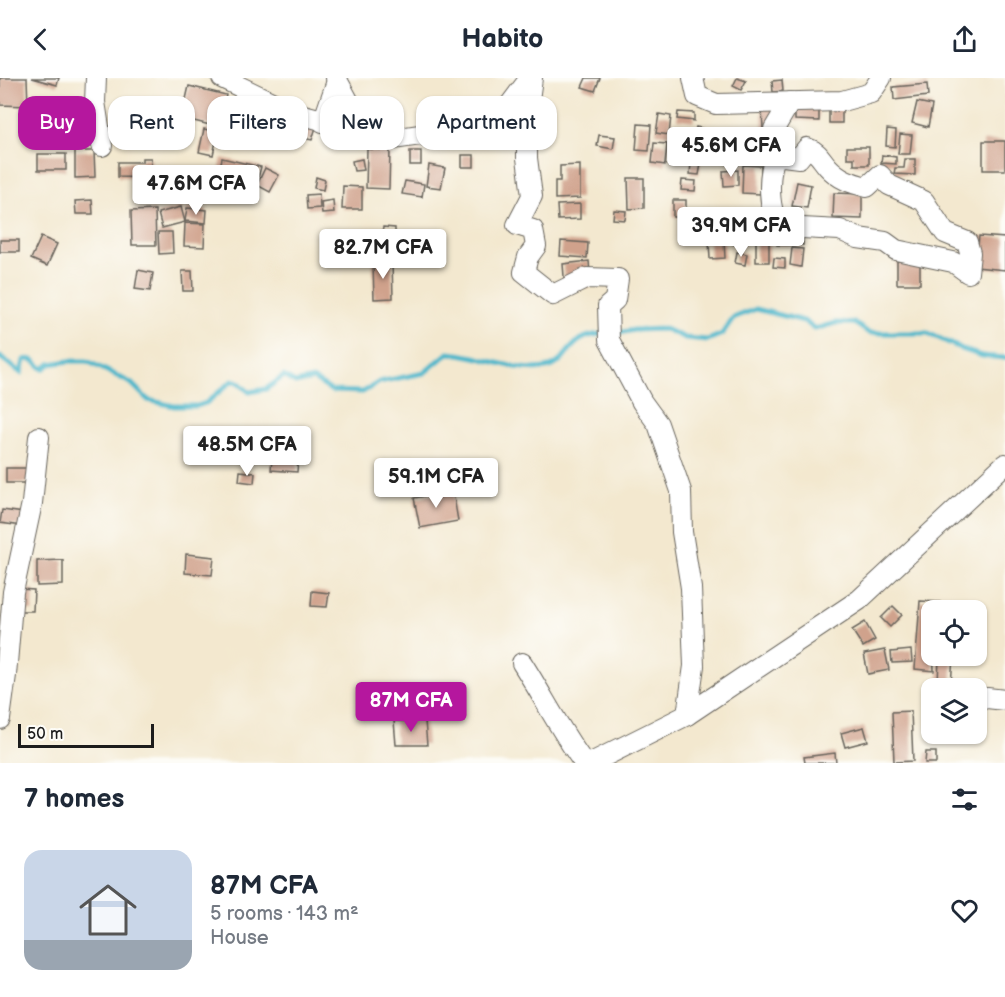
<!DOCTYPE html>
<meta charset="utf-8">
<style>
body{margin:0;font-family:"Balsamiq Sans",sans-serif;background:#f2f2f3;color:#1f2937;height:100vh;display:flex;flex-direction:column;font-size:22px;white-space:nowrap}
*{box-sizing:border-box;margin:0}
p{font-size:20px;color:#747a83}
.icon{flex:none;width:33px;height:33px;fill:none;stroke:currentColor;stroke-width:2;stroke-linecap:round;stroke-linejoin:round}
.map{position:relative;height:685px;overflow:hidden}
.drawer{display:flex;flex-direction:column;background:#fff;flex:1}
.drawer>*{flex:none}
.banner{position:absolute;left:18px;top:18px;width:600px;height:54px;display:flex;gap:12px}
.buttons{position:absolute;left:921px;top:522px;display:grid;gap:12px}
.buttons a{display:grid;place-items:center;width:66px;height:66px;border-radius:12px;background:#fff;box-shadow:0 2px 4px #0004;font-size:30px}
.scale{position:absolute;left:18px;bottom:15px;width:136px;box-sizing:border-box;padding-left:6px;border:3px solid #1c1c1c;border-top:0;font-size:16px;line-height:21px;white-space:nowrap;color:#1c1c1c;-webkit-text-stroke:4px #fdfcf7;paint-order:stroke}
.price{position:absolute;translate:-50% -51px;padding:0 14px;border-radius:6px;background:#fff;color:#222;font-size:20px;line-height:39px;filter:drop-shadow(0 2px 3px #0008)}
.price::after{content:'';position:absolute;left:50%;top:36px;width:18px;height:14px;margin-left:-9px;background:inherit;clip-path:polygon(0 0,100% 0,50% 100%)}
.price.selected{background:#b5179e;color:#fff}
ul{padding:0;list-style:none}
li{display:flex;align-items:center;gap:18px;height:150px;padding:0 24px}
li+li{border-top:2px solid #e0e1e3}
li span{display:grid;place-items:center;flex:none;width:168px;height:120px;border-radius:18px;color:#555}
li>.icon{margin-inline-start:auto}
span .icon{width:72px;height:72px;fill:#fffc;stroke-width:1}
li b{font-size:26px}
h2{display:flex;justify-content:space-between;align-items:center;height:72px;padding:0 24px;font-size:26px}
.chip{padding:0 21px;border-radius:18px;background:#fff;box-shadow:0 2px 4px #0004;font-size:21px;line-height:54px}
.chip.selected{background:#b5179e;color:#fff}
header{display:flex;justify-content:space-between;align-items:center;height:78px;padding:0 24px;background:#fff;font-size:27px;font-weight:800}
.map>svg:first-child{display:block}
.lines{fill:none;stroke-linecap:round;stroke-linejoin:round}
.stream{stroke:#4eb7cb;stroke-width:5}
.building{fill:#d0a28c}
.street-casing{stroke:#67635b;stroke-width:22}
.street{stroke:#fff;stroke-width:20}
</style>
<header><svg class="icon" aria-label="back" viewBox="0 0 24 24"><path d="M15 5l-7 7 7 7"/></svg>Habito<svg class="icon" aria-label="share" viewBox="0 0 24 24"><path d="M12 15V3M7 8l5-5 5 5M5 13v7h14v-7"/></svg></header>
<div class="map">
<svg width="1005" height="685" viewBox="0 0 1005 685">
<rect width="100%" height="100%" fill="#fdfcf7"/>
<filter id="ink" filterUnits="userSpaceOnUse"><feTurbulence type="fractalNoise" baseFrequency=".0167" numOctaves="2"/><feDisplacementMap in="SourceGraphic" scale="12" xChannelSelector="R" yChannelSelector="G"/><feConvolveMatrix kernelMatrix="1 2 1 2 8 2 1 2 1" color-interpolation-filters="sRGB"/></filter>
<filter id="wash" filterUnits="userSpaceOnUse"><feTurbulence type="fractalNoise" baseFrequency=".008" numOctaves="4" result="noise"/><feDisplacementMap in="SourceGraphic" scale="24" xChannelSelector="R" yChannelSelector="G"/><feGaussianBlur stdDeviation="1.35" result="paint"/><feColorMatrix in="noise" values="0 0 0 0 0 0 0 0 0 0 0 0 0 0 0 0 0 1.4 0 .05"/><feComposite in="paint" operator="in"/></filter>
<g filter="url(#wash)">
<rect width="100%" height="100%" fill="#f3e8cf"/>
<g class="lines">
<g class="stream">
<path d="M613 256 634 252 665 251 685 260 708 262 722 256 733 240 756 231 804 243 815 251 835 245H854L869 255H928L964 272 982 278 1005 280"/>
<path d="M0 279 21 295 24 282C34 279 37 286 43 291L50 286 69 283H87L131 305 148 322 174 328H197L206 325 232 303H237L249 314 266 311 284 298 295 305 313 301 332 313 363 314 379 304 424 295 448 275C480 276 514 295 546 290 570 286 566 256 604 256"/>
</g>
</g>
<g id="blocks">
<g class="building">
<path d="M0 0H27L28 28 0 27Z"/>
<path d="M32 0H59L57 7Z"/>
<path d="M586 0H600L595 13 582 9Z"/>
<path d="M737 0 746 3 741 12 733 8Z"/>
<path d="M782 2 783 13 773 14 772 3Z"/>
<path d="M927 6 928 18 894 22 893 9Z"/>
<path d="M189 8 226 17 218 49 186 41 189 31 184 30Z"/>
<path d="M917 24 932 27 928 49 912 45Z"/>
<path d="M762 29H777V51L763 52Z"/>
<rect x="829" y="29" width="13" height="16"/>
<path d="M795 31H819V43L795 42Z"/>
<path d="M678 34 694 35V43L677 41Z"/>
<path d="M659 36 671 38 669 57 656 55Z"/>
<path d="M297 42 317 46 312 62 293 58Z"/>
<path d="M638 46 651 47 649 73 636 72Z"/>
<path d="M696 49 705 51 701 69 692 67Z"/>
<path d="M204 51 218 54 213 77 199 74Z"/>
<path d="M887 51 896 52 895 69 886 68Z"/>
<path d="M735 52H761L762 77H735Z"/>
<path d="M900 56 912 57 910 76H898Z"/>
<path d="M599 57 615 59 613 71 597 68Z"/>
<rect x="983" y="63" width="22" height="29"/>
<path d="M654 65 667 66 665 87 652 85Z"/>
<path d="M847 69H869V87H854V80H847Z"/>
<path d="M367 71 390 72 389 111 366 110Z"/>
<path d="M75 73H94L95 99 75 100Z"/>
<rect x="410" y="73" width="11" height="14"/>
<rect x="38" y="76" width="28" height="16"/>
<rect x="462" y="77" width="12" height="12"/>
<path d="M882 77 896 79V86L881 85Z"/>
<path d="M142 80H151L150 100 118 99V84H142Z"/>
<path d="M222 80 261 89 257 103 219 95Z"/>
<path d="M362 81 364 92 354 93 352 83Z"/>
<path d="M905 81H915V97L894 96 895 90H904Z"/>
<path d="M691 85 701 86 699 97 690 96Z"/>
<path d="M429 87 445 90 441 110 426 108Z"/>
<path d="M580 87V120L555 121V103H560V88Z"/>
<path d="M743 87 761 88 760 116 742 115Z"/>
<path d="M265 90 279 97 270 114 257 107Z"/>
<path d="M738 92V107L724 108 723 93Z"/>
<path d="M316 99 325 102 323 112 314 110Z"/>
<path d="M628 100H644V130L629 131Z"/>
<path d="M682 102 696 103 695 113 681 112Z"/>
<rect x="138" y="103" width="16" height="9"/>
<path d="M405 103 424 106 422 119 402 116Z"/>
<path d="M797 104 811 107 807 130 792 128Z"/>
<path d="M343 108 362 109V131H342Z"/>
<path d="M834 115 862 116V141L833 140Z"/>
<path d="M319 116 320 130 307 131 306 117Z"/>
<path d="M92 122 93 136H76L75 123Z"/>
<path d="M333 122 334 135 322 136 321 124Z"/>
<rect x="673" y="122" width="13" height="17"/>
<path d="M580 126V141L558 142 557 127Z"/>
<path d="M181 129 185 144 162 150 158 135Z"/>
<path d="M187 130 207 132 206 145 185 143Z"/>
<path d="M155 132 156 167H132L131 133Z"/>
<path d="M614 132 626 133 625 142 613 141Z"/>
<path d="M766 132 768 150 752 151 750 133Z"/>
<path d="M185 145 205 146 204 169 184 168Z"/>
<path d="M383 149 395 150V158L382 157Z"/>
<path d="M734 151H745L744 167 733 166Z"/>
<rect x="777" y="152" width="26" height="15"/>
<path d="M158 154H172L173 175 159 176Z"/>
<path d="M979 158 1005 160V192L976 189Z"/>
<path d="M41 159 57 166 47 188 31 181Z"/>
<rect x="756" y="161" width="13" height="23"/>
<rect x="0" y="162" width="19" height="12"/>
<path d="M561 163 588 165 587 180 560 178Z"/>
<path d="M709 164H724L725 180 710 181Z"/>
<path d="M792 170 803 171 801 189 790 187Z"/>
<path d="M737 174 747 176 745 187 735 185Z"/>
<path d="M774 180 785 181V190L773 189Z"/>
<path d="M589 183 591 209 565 211 563 186Z"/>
<rect x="897" y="183" width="23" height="23"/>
<path d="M392 184 393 220 374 221 373 185Z"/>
<path d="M138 192 153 195 150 213 135 211Z"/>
<path d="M182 193H192L193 213H183Z"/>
<path d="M273 368 299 370 297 394 271 392Z"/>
<path d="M6 390H29L30 405H6Z"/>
<path d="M240 393 255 395 254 405 239 403Z"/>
<path d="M453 413 458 443 420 450 414 420Z"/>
<path d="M2 432 24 435 22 448 0 445Z"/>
<path d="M186 476 214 479 212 497 185 495Z"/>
<path d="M63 482V507L37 508V483Z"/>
<path d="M19 511 34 512 33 533H18Z"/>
<path d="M312 513 329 515 327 529 311 528Z"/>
<path d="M920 523 940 524 939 532H932L934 593 915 591Z"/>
<path d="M893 528 902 537 890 549 881 540Z"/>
<path d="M865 544 875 562 863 569 852 552Z"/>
<path d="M885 572 889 592 868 596 864 576Z"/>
<path d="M911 572 912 584 892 585 891 574Z"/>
<path d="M939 578H953L951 608 938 607Z"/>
<path d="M911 633 913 683 894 684 892 634Z"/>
<path d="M394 643H425L427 667H396Z"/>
<path d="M864 649 868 663 845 669 841 655Z"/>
<path d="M926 674H936V685H925Z"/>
<path d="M835 675 836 685H805L804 679Z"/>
</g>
</g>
</g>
<g filter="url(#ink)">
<use href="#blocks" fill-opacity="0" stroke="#67635b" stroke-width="1.5"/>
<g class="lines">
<g class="street-casing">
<g id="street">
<path d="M96 0 95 24 102 68"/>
<path d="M222 0 292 34 393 61 454 52 500 40 530 0"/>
<path d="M336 0 365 54"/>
<path d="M532 0 527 36V80L532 118 517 147 533 152 536 168 528 179 524 194 553 217 587 200 618 201 615 222 608 228 609 262 642 324 658 346 681 413 682 454 691 510 694 588 687 637"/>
<path d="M693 0 697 18 716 26 842 23 871 15 881 0"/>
<path d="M323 44 337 3"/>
<path d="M776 77C768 95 766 136 783 149L840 152 858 160 885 164 896 172 953 184 968 195 970 175 967 164 945 155 924 123 889 107 880 97 867 109C851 105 839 101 828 89 820 80 819 74 807 70L799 80 776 77 774 51 790 24"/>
<path d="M522 585C543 618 561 654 584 685"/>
<path d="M976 623 987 620 1005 622"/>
<path d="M0 641 6 597 13 514 32 425 39 359"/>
<path d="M931 641H932"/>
<path d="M591 685 687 637 859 522 1005 386"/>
</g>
</g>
<use href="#street" class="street"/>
</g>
</g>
</svg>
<div class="buttons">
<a><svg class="icon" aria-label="locate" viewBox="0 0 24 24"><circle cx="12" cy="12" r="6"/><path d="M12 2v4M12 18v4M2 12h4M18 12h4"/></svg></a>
<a><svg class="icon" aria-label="layers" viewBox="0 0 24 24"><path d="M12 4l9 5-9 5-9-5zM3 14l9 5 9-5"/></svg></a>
</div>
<div class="scale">50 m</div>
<b class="price" style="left:731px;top:100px">45.6M CFA</b>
<b class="price" style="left:196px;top:138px">47.6M CFA</b>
<b class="price" style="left:741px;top:180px">39.9M CFA</b>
<b class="price" style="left:383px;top:202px">82.7M CFA</b>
<b class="price" style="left:247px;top:399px">48.5M CFA</b>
<b class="price" style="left:436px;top:431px">59.1M CFA</b>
<b class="price selected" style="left:411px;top:655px">87M CFA</b>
<div class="banner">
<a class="chip selected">Buy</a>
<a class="chip">Rent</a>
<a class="chip">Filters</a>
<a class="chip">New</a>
<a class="chip">Apartment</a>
</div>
</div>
<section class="drawer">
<h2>7 homes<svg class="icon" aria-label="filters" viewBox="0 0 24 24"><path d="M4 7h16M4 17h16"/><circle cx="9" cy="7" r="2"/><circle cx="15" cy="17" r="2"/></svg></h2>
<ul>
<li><span style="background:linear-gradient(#c9d6e8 75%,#9aa5b1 0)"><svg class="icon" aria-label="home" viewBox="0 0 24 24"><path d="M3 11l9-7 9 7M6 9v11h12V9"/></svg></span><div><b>87M CFA</b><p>5 rooms · 143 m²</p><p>House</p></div><svg class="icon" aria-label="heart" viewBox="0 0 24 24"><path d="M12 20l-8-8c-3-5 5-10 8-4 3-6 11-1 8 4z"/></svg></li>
</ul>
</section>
